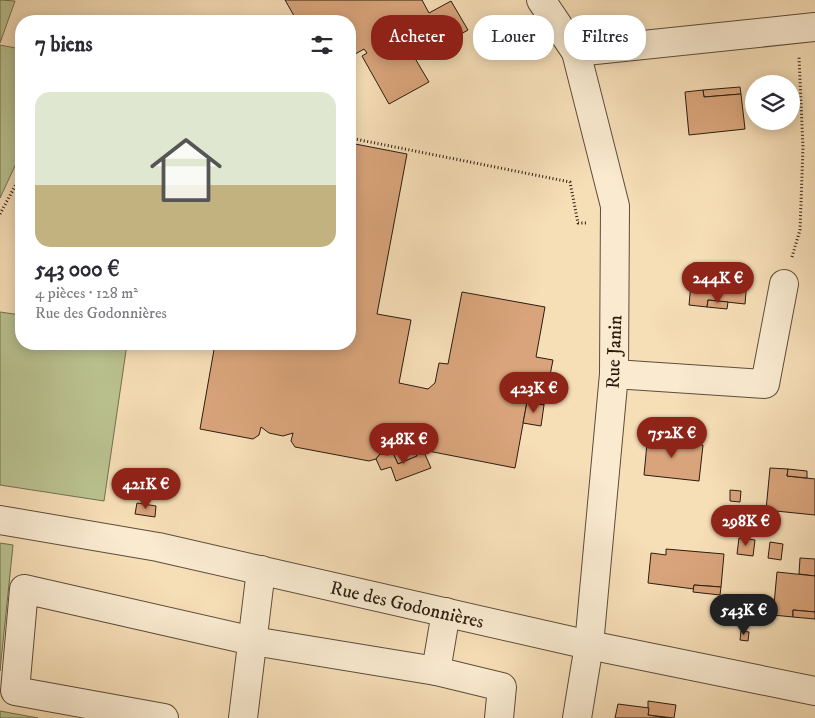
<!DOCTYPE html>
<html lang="fr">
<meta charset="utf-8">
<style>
body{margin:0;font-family:"IM FELL DW Pica",serif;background:#f2f2f3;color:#2b2b33;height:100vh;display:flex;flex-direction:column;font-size:19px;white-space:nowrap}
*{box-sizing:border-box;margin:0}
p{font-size:16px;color:#7c7c81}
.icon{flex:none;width:28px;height:28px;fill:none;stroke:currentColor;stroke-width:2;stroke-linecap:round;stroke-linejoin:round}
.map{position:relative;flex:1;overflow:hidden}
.panel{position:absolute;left:15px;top:15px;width:341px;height:335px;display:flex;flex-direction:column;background:#fff;border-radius:20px;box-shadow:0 2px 12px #0003}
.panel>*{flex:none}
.banner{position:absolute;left:371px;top:15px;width:369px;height:45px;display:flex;gap:10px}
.tools{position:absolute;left:745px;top:75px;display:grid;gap:10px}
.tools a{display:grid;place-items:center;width:55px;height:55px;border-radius:50%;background:#fff;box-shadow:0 2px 12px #0003;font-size:25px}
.price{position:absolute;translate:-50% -42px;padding:0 11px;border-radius:18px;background:#8f2418;color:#fff;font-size:16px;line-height:32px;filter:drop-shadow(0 1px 2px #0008)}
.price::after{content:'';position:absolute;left:50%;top:30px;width:15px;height:11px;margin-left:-8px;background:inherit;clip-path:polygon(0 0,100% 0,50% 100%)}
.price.active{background:#222;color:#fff}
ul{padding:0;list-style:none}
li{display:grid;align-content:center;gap:10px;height:265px;padding:0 20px}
li span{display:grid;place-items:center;height:155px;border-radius:15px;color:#555}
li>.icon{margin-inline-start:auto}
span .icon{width:90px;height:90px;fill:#fffc;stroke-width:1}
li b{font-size:21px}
h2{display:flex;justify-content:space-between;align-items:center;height:60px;padding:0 20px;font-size:21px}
.chip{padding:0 18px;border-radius:20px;background:#fff;box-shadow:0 2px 12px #0003;font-size:18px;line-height:45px}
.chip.active{background:#8f2418;color:#fff}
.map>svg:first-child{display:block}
.green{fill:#bac290;stroke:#727050}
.building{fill:#d9a47b;stroke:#2a1d10}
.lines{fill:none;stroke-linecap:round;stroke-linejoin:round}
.minor-casing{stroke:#5d4d3a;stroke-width:30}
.path{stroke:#2a1d10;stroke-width:3;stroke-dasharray:1 2.5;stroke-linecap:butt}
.minor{stroke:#f9ead0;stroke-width:28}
.labels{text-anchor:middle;stroke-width:4;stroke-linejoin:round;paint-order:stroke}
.street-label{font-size:19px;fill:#2a1d10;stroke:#f9ead0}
</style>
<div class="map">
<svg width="815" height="718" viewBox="0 0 815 718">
<rect width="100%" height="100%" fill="#f6deb7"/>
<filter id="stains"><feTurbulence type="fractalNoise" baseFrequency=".004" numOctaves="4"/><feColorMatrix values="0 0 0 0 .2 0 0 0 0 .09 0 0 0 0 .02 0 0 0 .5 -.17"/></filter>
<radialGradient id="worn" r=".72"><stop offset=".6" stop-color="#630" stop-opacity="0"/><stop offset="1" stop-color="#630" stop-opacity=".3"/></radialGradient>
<g class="green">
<path d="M0 0 15 1 0 43Z"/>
<path d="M0 45 21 49V153L0 198Z"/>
<path d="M0 312 21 315V344H127L104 501 0 485Z"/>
<path d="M0 543 13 545 0 671Z"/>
<path d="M0 711 38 718H0Z"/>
</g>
<g class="building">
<path d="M285 0H422L429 13 451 1 468 30 416 60 429 82 389 104 362 56 367 53 364 49 350 57V21H297Z"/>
<path d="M740 87 741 94 704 97 703 90Z"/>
<path d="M703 90 704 97 741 94 745 129 689 135 685 92Z"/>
<path d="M350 143 407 154 377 314 411 320 399 383 428 389 435 383 439 363 448 364 462 292 545 307 536 357 553 360 544 405 527 402 515 468 423 450 415 451 417 456 398 464 393 453 388 455 380 454 376 459 369 461 295 447 291 441 293 433 283 436 269 433 261 427 259 435 253 439 200 429 215 344H350Z"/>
<path d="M693 263 748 268 745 304 708 300 707 307 689 305Z"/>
<path d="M708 300 728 302 727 309 707 307Z"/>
<path d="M527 402 544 405 541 426 523 423Z"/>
<path d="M648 433 666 434 665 441 703 445 699 481 644 475Z"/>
<path d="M666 434 686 436 685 443 665 441Z"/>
<path d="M423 450 431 468 396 481 391 467 381 470 376 459 380 454 388 455 393 453 398 464 417 456 415 451Z"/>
<path d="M770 468 788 469 787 476 815 479V515L766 510Z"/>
<path d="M788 469 807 471V478L787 476Z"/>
<path d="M730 490 741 491 740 502 730 501Z"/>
<path d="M137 503 156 506 155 517 135 514Z"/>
<path d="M733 513 740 514 739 528 731 527Z"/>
<path d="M739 538 755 540 753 556 737 554Z"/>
<path d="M770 542 783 544 781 560 768 558Z"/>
<path d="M666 549 724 554 721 587 694 585V589L648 583 651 553 666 555Z"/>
<path d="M800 558 815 559V576L799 574Z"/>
<path d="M777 572 815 576V612L793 610V617L773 615Z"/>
<path d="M694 585 721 587 720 595 693 592Z"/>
<path d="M793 610 815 612V619L793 617Z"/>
<path d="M741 631 749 632 748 641 740 640Z"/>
<path d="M648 701 676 705 674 718 648 715Z"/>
<path d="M618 704 649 708 648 715 667 718H615Z"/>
</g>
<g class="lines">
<g class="minor-casing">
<g id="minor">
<path d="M541 0 576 52 615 206 614 374 589 645 577 718"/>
<path d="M576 52 815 27"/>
<path d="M614 374 765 384 784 284"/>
<path id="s1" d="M0 520 158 547 589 645 815 691"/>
<path d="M436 671 446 612"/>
<path d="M164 718 15 691 24 589 253 641 436 671 502 687 499 718"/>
<path d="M243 718 261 570"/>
</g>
</g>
<g class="path">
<path d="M350 138 570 182 578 223H586"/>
<path d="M0 214 21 175"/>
<path d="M792 257 800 230 803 148 799 57"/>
</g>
<use href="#minor" class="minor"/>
</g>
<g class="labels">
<g class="street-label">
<text transform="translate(613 352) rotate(-88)" y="7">Rue Janin</text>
<text dy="7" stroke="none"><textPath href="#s1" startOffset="416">Rue des Godonnières</textPath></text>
</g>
</g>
<rect width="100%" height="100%" filter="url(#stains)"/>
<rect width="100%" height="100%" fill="url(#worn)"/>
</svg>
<div class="tools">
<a><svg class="icon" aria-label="layers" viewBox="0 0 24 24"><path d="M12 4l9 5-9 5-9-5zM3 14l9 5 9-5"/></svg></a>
</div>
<b class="price" style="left:718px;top:304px">244K €</b>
<b class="price" style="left:534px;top:414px">423K €</b>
<b class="price" style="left:672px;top:459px">752K €</b>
<b class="price" style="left:404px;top:465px">348K €</b>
<b class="price" style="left:146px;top:510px">421K €</b>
<b class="price" style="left:746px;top:547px">298K €</b>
<b class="price active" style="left:744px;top:636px">543K €</b>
<div class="banner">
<a class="chip active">Acheter</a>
<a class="chip">Louer</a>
<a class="chip">Filtres</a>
</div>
<section class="panel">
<h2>7 biens<svg class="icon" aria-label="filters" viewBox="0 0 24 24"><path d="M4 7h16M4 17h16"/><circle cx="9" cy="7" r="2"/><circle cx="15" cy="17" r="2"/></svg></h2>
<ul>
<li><span style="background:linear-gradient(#dfe7d0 60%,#c2b280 0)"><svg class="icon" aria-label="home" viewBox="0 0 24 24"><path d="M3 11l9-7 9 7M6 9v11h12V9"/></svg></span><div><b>543 000 €</b><p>4 pièces · 128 m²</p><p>Rue des Godonnières</p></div></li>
</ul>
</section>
</div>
